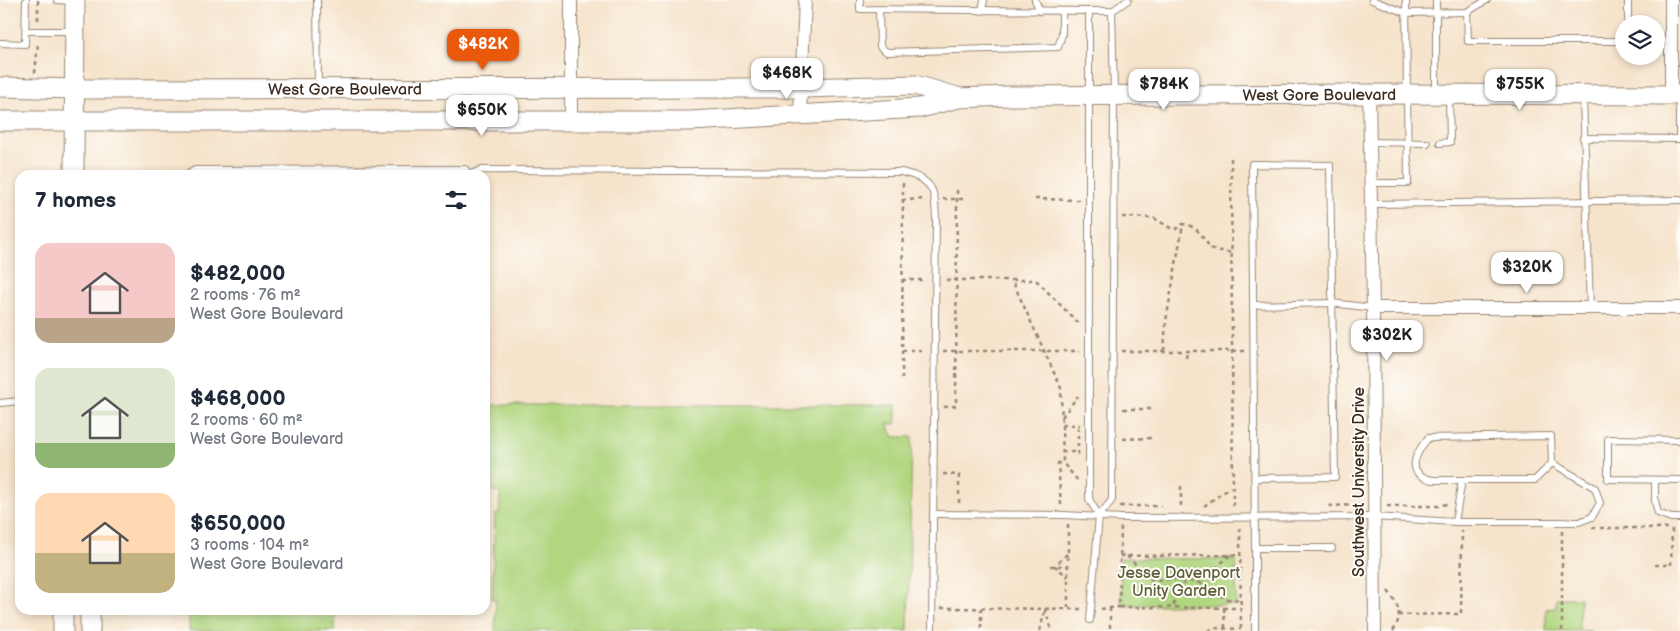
<!DOCTYPE html>
<meta charset="utf-8">
<style>
body{margin:0;font-family:"Balsamiq Sans",sans-serif;background:#f6f6f7;color:#1f2937;height:100vh;display:flex;flex-direction:column;font-size:19px;white-space:nowrap}
*{box-sizing:border-box;margin:0}
p{font-size:16px;color:#747a83}
.icon{flex:none;width:28px;height:28px;fill:none;stroke:currentColor;stroke-width:2;stroke-linecap:round;stroke-linejoin:round}
.map{position:relative;flex:1;overflow:hidden}
.drawer{position:absolute;left:15px;top:170px;width:475px;height:445px;display:flex;flex-direction:column;background:#fff;border-radius:15px;box-shadow:0 2px 8px #0003}
.drawer>*{flex:none}
.tools{position:absolute;left:1615px;top:15px;display:grid;gap:10px}
.tools a{display:grid;place-items:center;width:50px;height:50px;border-radius:50%;background:#fff;box-shadow:0 2px 8px #0003;font-size:25px}
.price{position:absolute;translate:-50% -42px;padding:0 11px;border-radius:10px;background:#fff;color:#222;font-size:16px;line-height:32px;filter:drop-shadow(0 1px 2px #0008)}
.price::after{content:'';position:absolute;left:50%;top:30px;width:15px;height:11px;margin-left:-8px;background:inherit;clip-path:polygon(0 0,100% 0,50% 100%)}
.price.on{background:#ea580c;color:#fff}
ul{padding:0;list-style:none}
li{display:flex;align-items:center;gap:15px;height:125px;padding:0 20px}
li span{display:grid;place-items:center;flex:none;width:140px;height:100px;border-radius:15px;color:#555}
li>.icon{margin-inline-start:auto}
span .icon{width:60px;height:60px;fill:#fffc;stroke-width:1}
li b{font-size:21px}
h2{display:flex;justify-content:space-between;align-items:center;height:60px;padding:0 20px;font-size:21px}
.map>svg:first-child{display:block}
.green{fill:#b0d67f;stroke:#76804e}
.lines{fill:none;stroke-linecap:round;stroke-linejoin:round}
.service-casing{stroke:#988674;stroke-width:8}
.minor-casing{stroke:#988674;stroke-width:14}
.secondary-casing{stroke:#988674;stroke-width:21}
.path{stroke:#988674;stroke-width:2.5;stroke-dasharray:4 4;stroke-linecap:butt}
.service{stroke:#fff;stroke-width:6}
.minor{stroke:#fff;stroke-width:12}
.secondary{stroke:#fff;stroke-width:19}
.labels{text-anchor:middle;stroke-width:4;stroke-linejoin:round;paint-order:stroke}
.street-label{font-size:16px;fill:#3b2a1e;stroke:#fdfcf7}
.park-label{font-size:16px;fill:#5e5e3b;stroke:#fdfcf7}
</style>
<div class="map">
<svg width="1680" height="631" viewBox="0 0 1680 631">
<rect width="100%" height="100%" fill="#fdfcf7"/>
<filter id="ink" filterUnits="userSpaceOnUse"><feTurbulence type="fractalNoise" baseFrequency=".02" numOctaves="2"/><feDisplacementMap in="SourceGraphic" scale="10" xChannelSelector="R" yChannelSelector="G"/><feConvolveMatrix kernelMatrix="1 2 1 2 8 2 1 2 1" color-interpolation-filters="sRGB"/></filter>
<filter id="wash" filterUnits="userSpaceOnUse"><feTurbulence type="fractalNoise" baseFrequency=".0096" numOctaves="4" result="noise"/><feDisplacementMap in="SourceGraphic" scale="20" xChannelSelector="R" yChannelSelector="G"/><feGaussianBlur stdDeviation="1.12" result="paint"/><feColorMatrix in="noise" values="0 0 0 0 0 0 0 0 0 0 0 0 0 0 0 0 0 1.4 0 .05"/><feComposite in="paint" operator="in"/></filter>
<g filter="url(#wash)">
<rect width="100%" height="100%" fill="#f6e3cb"/>
<g class="green">
<path d="M492 405H896V424H887L894 437H912L908 631H495L496 599H492L495 514H499L500 492H492L493 477 485 479V454L492 450Z"/>
<path d="M1121 558 1236 559V605H1121Z"/>
<path d="M1556 598H1580L1579 630 1591 631H1546V609L1556 608Z"/>
<rect x="189" y="610" width="146" height="21"/>
</g>
</g>
<g filter="url(#ink)">
<g class="lines">
<g class="service-casing">
<g id="service">
<path d="M57 0 73 1"/>
<path d="M317 0 318 86"/>
<path d="M860 0V9L1089 11H1112L1128 0"/>
<path d="M1035 0 1040 11"/>
<path d="M1372 0 1406 13 1467 12 1487 0"/>
<path d="M1436 0V92"/>
<path d="M1628 0V24"/>
<path d="M879 10 880 47 887 52 1058 47 1062 35V11"/>
<path d="M982 11 984 0"/>
<path d="M1089 11V499L1099 516"/>
<path d="M1467 12 1468 41H1624"/>
<path d="M26 31H72"/>
<path d="M0 43 25 44 26 0"/>
<path d="M1583 97 1590 308"/>
<path d="M1679 98V139"/>
<path d="M1583 138 1680 139"/>
<path d="M1370 142 1427 143"/>
<path d="M1440 143 1450 142 1449 96"/>
<path d="M187 175 195 170 465 169 469 174"/>
<path d="M468 175 481 170 901 172C934 179 935 190 936 221L932 631"/>
<path d="M1371 183H1408L1406 0"/>
<path d="M1372 204 1680 200"/>
<path d="M1253 305 1332 303 1373 308"/>
<path d="M0 403 20 401"/>
<path d="M1680 440 1608 439V479L1680 480"/>
<path d="M1255 478 1335 477 1330 165 1252 164 1255 548"/>
<path d="M1655 480V501L1658 513 1671 518H1680"/>
<path d="M933 514 1064 515 1121 518 1374 517 1455 522H1579L1592 517 1600 503 1595 488 1552 463 1551 436 1428 438C1415 454 1404 474 1433 480H1535L1552 463"/>
<path d="M1455 522 1462 480"/>
<path d="M1090 620 1099 516 1112 500 1114 94 1112 11"/>
<path d="M1255 631V548H1332"/>
</g>
</g>
<g class="minor-casing">
<g id="minor">
<path d="M571 0V121"/>
<path d="M1369 94 1373 308 1375 631"/>
<path d="M1671 95V0"/>
<path d="M800 114 805 0"/>
<path d="M1373 308H1680"/>
</g>
</g>
<g class="secondary-casing">
<g id="secondary">
<path id="s1" d="M0 87 74 89 801 88 915 85 957 97"/>
<path id="s2" d="M0 121H690L920 108 958 98 1008 96 1369 94 1680 95"/>
<path d="M74 175 75 0"/>
<path d="M63 610V631"/>
<path d="M90 610V631"/>
</g>
</g>
<g class="path">
<path d="M38 0V21"/>
<path d="M35 73 38 42"/>
<path d="M1231 158 1233 506"/>
<path d="M943 199H967"/>
<path d="M1035 199 1079 200"/>
<path d="M902 200 925 199"/>
<path d="M1122 217 1154 218 1172 229H1176L1183 224C1201 227 1200 237 1212 249L1231 253"/>
<path d="M902 280H925"/>
<path d="M946 280H1012"/>
<path d="M1078 323 1036 280H1012L1061 388 1063 463 1079 482"/>
<path d="M902 351H925"/>
<path d="M943 351H1080"/>
<path d="M1121 351H1245"/>
<path d="M1164 351 1166 321 1183 224"/>
<path d="M1186 358 1187 351"/>
<path d="M902 379 903 182"/>
<path d="M944 407 956 406 957 190"/>
<path d="M1123 409H1152"/>
<path d="M1062 417 1078 396"/>
<path d="M1062 425H1080"/>
<path d="M1078 427V457"/>
<path d="M1123 439 1152 438"/>
<path d="M1062 452H1078"/>
<path d="M943 474 959 475V505"/>
<path d="M1181 486V506"/>
<path d="M1061 505 1058 463H1063"/>
<path d="M1120 506H1161"/>
<path d="M1204 506 1231 487"/>
<path d="M1329 506 1357 505"/>
<path d="M1387 506H1440L1449 503"/>
<path d="M1068 524V608"/>
<path d="M1121 527 1119 607 1240 608"/>
<path d="M1240 528 1241 631"/>
<path d="M1592 528H1667"/>
<path d="M1067 554 1055 566 1068 577"/>
<path d="M1230 555 1200 583 1226 599 1240 600"/>
<path d="M1120 556 1241 555"/>
<path d="M1127 556 1152 580 1178 579 1200 583"/>
<path d="M1655 565H1671L1672 528"/>
<path d="M1050 566H1067"/>
<path d="M1388 591C1399 605 1403 616 1393 631"/>
<path d="M1174 606C1174 593 1176 588 1187 581"/>
<path d="M941 608 1081 609"/>
<path d="M981 608V631"/>
<path d="M1110 608V631"/>
<path d="M1224 608 1225 628"/>
<path d="M1045 609 1052 631"/>
<path d="M1101 609 1119 607"/>
<path d="M1398 615 1461 614 1462 531"/>
<path d="M1040 631 1045 610"/>
<path d="M1208 631 1212 628 1241 629"/>
<path d="M1562 631V530"/>
</g>
<use href="#service" class="service"/>
<use href="#minor" class="minor"/>
<use href="#secondary" class="secondary"/>
</g>
</g>
<g class="labels">
<g class="street-label">
<text dy="6" stroke="none"><textPath href="#s1" startOffset="345">West Gore Boulevard</textPath></text>
<text dy="6" stroke="none"><textPath href="#s2" startOffset="1321">West Gore Boulevard</textPath></text>
<text transform="translate(1358 482) rotate(-90)" y="6">Southwest University Drive</text>
</g>
<g class="park-label">
<text x="1179" y="578">Jesse Davenport<tspan x="1179" dy="18">Unity Garden</tspan></text>
</g>
</g>
</svg>
<div class="tools">
<a><svg class="icon" aria-label="layers" viewBox="0 0 24 24"><path d="M12 4l9 5-9 5-9-5zM3 14l9 5 9-5"/></svg></a>
</div>
<b class="price on" style="left:483px;top:71px">$482K</b>
<b class="price" style="left:787px;top:100px">$468K</b>
<b class="price" style="left:1164px;top:111px">$784K</b>
<b class="price" style="left:1520px;top:111px">$755K</b>
<b class="price" style="left:482px;top:137px">$650K</b>
<b class="price" style="left:1527px;top:294px">$320K</b>
<b class="price" style="left:1387px;top:362px">$302K</b>
<section class="drawer">
<h2>7 homes<svg class="icon" aria-label="filters" viewBox="0 0 24 24"><path d="M4 7h16M4 17h16"/><circle cx="9" cy="7" r="2"/><circle cx="15" cy="17" r="2"/></svg></h2>
<ul>
<li><span style="background:linear-gradient(#f6c9c9 75%,#b9a48a 0)"><svg class="icon" aria-label="home" viewBox="0 0 24 24"><path d="M3 11l9-7 9 7M6 9v11h12V9"/></svg></span><div><b>$482,000</b><p>2 rooms · 76 m²</p><p>West Gore Boulevard</p></div></li>
<li><span style="background:linear-gradient(#dfe7d0 75%,#8fb573 0)"><svg class="icon" aria-label="home" viewBox="0 0 24 24"><path d="M3 11l9-7 9 7M6 9v11h12V9"/></svg></span><div><b>$468,000</b><p>2 rooms · 60 m²</p><p>West Gore Boulevard</p></div></li>
<li><span style="background:linear-gradient(#ffd9b3 60%,#c2b280 0)"><svg class="icon" aria-label="home" viewBox="0 0 24 24"><path d="M3 11l9-7 9 7M6 9v11h12V9"/></svg></span><div><b>$650,000</b><p>3 rooms · 104 m²</p><p>West Gore Boulevard</p></div></li>
</ul>
</section>
</div>
